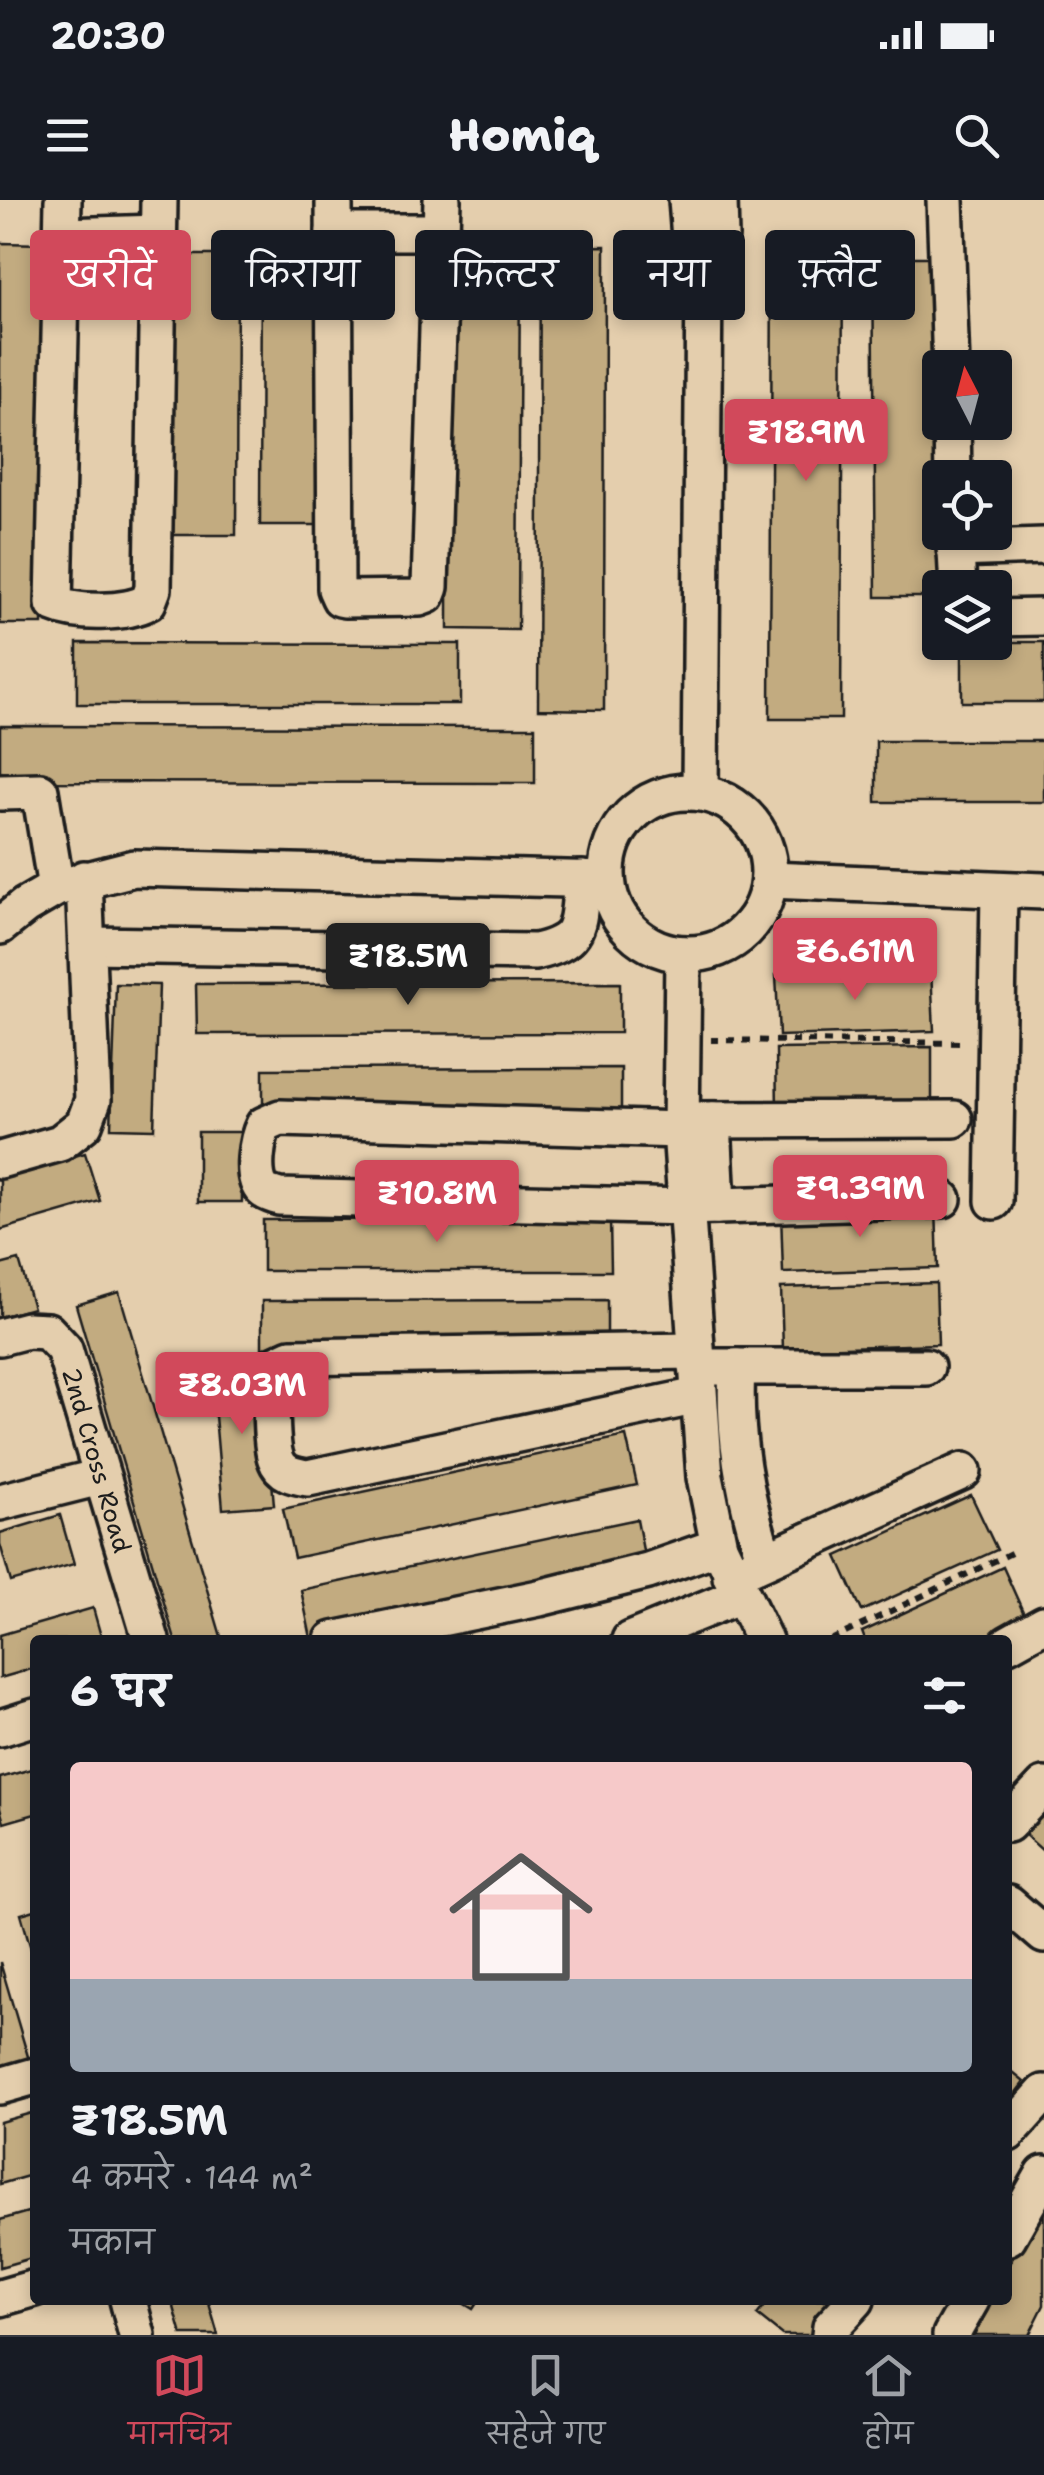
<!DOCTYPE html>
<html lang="hi">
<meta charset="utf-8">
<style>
body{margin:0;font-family:"Shantell Sans","Playpen Sans Deva",sans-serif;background:#20242c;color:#f1f3f6;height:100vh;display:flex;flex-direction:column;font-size:38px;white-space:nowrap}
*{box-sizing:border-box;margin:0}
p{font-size:32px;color:#9ea1a6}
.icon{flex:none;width:55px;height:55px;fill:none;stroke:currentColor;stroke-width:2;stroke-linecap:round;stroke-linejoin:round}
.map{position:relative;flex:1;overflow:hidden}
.panel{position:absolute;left:30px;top:1435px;width:982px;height:670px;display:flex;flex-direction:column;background:#171b24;border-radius:10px;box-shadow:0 5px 15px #0003}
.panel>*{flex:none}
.hud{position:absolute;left:30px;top:30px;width:985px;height:90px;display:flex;gap:20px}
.needle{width:65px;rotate:354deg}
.buttons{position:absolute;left:922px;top:150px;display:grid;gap:20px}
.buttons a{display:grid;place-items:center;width:90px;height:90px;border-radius:10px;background:#171b24;box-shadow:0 5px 15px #0003;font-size:50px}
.price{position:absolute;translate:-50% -85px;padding:0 22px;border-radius:10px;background:#d1495b;color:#fff;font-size:32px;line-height:65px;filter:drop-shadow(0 2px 5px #0008)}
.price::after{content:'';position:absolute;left:50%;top:60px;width:30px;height:22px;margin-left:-15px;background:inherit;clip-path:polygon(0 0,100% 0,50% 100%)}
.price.active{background:#222;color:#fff}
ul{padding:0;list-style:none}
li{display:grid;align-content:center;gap:20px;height:530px;padding:0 40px}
li span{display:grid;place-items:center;height:310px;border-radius:10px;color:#555}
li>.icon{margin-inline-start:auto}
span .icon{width:180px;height:180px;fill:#fffc;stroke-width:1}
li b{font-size:42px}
h2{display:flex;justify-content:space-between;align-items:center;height:120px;padding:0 40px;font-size:42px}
.tag{padding:0 35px;border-radius:10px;background:#171b24;box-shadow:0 5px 15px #0003;font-size:35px;line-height:90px}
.tag.active{background:#d1495b;color:#fff}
.status{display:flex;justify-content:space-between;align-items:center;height:70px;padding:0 50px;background:#171b24;direction:ltr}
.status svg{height:28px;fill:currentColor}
header{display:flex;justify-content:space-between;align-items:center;height:130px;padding:0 40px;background:#171b24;font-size:45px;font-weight:800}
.tab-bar{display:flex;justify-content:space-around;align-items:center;height:140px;border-top:2px solid #363941;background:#171b24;font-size:28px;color:#9ea1a6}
.tab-bar a{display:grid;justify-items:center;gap:5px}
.tab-bar .active{color:#d1495b}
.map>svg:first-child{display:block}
.building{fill:#c2ab80;stroke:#1c1c1c;stroke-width:2.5}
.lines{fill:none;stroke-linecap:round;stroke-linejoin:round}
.minor-casing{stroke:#1c1c1c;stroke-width:42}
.path{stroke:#1c1c1c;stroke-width:6;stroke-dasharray:8 8;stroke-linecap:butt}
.minor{stroke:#e4cead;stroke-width:35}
.labels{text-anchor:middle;stroke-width:9;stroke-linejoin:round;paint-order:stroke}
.street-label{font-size:25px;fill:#1c1c1c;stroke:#e4cead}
</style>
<div class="status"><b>20:30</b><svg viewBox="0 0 49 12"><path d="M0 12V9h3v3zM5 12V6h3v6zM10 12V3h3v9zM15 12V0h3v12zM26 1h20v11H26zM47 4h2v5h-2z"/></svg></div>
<header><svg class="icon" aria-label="menu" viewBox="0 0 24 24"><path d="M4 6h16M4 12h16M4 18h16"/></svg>Homiq<svg class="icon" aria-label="search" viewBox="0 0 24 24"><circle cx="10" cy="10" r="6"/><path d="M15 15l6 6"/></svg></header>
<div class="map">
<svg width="1044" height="2135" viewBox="0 0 1044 2135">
<rect width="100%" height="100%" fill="#e4cead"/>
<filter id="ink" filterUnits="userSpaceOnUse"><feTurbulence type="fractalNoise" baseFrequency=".01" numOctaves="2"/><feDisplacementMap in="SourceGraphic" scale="20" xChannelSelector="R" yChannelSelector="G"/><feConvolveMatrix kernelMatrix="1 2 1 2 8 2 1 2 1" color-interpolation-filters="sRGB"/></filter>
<g filter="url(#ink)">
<g class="building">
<path d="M0 43 44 44 42 424H0Z"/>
<path d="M605 46 604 510 538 509 540 47Z"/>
<path d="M261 49H319V325H260Z"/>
<path d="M772 50H843L841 519H770Z"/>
<path d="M449 51 520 52 518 430 448 429Z"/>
<path d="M169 55H237L236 335H168Z"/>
<path d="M873 57H934L940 397H876Z"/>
<rect x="962" y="442" width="82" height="60"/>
<path d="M77 443 460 444V504H77Z"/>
<path d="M0 526 535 527V583L0 582Z"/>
<rect x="876" y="541" width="168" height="61"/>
<path d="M931 770 934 831 779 836 776 775Z"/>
<path d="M620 783V833L197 834 196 784Z"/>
<path d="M116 784 159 785 154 929 111 928Z"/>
<path d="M932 847V909L777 910 776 849Z"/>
<path d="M621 868V913L263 914V869Z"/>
<path d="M198 932H241L242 1002H198Z"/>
<path d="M85 953 100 1001 0 1030V978Z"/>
<path d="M936 1007 938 1068 783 1073 781 1012Z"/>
<path d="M610 1019 611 1071H263V1020Z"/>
<path d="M19 1060 33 1108 0 1117V1065Z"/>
<path d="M936 1083 938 1144 783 1149 781 1088Z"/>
<path d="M119 1092 222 1440H175L76 1105Z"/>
<path d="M607 1100V1148H262V1101Z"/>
<path d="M262 1165 274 1305 223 1309 211 1169Z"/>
<path d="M626 1236 637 1285 294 1358 283 1309Z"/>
<path d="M971 1295 997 1350 862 1411 837 1356Z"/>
<path d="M60 1315 74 1364 11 1382 0 1344V1333Z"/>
<path d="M637 1319 646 1366 311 1438 301 1390Z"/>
<path d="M1003 1367 1028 1423 992 1440H865L862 1432Z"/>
<path d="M93 1408 102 1440H35V1468L0 1478V1435Z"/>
<path d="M35 1568V1614L4 1623 0 1608V1578Z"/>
<path d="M1044 1613V1652L1025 1635Z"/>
<path d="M35 1710V1763L21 1714Z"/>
<path d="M0 1762 29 1860 0 1868Z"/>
<path d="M1008 1869 1024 1882 1008 1903Z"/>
<path d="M35 1912V1974L0 1984V1922Z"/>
<path d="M1044 1996V2105L1029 2135H972L990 2100H1008V2066Z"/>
<path d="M35 2010V2057L0 2067V2020Z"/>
<path d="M172 2100H208L218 2135H182Z"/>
<path d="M458 2100H479L473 2109Z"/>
<path d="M769 2100H847L819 2135H782L757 2115Z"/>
</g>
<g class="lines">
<g class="minor-casing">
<g id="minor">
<path d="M63 0 54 404C77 414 125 414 148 402L153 389 159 0"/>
<path d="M334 0 336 389 340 398 345 399 419 398 427 395 430 387 442 0"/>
<path d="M687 0 690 38 704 71"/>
<path d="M945 0 951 168"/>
<path d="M334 32H441"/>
<path d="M64 36 158 33"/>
<path d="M952 222 953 278"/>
<path d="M955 332 958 388"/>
<path d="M955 349 1044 346"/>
<path d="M995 418 1044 417"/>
<path d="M700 590 704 71 720 37 719 0"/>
<path d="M0 592 40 591 56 688"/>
<circle cx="688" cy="673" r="81"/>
<path d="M769 680 1044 691"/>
<path d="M0 726 25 706 56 688 134 668 607 680"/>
<path d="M89 745 535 752C584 741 577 724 582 679"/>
<path d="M683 754 681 930 705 1277 719 1346 764 1440"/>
<path d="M681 920 954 919"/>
<path d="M713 920 717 1006"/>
<path d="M681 930 280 918 264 925C257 939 250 977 263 990 267 994 273 995 279 997L686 1007 943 999"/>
<path d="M0 960 60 943 84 924 93 900 84 679"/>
<path d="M994 1001 999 691"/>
<path d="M0 1137 27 1130 47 1131 64 1149 151 1440"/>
<path d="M695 1151 291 1157 274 1165C270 1180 270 1244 276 1259 281 1274 295 1276 308 1278L698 1196"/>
<path d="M697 1167H926"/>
<path d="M737 1167C733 1233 744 1297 765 1360"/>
<path d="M0 1302 100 1277"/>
<path d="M731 1376 963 1271"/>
<path d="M333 1440 539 1398 648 1371 719 1346"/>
<path d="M630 1440 740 1395"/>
<path d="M1008 1444 1044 1424"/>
<path d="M0 1528 35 1517"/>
<path d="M1008 1624 1044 1586"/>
<path d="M1008 1704 1044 1735"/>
<path d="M0 1886 35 1876"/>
<path d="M1008 1933 1044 1893"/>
<path d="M1008 2037 1044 1974"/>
<path d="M0 2098 35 2088"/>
<path d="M128 2100 137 2135"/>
<path d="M830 2135 831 2127 856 2100"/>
<path d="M951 2135 971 2100"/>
</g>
</g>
<g class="path">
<path d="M711 840 964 843"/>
<path d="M831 1440 1011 1353"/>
</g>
<use href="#minor" class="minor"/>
</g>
</g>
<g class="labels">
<g class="street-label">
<text transform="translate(97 1260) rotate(74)" y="9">2nd Cross Road</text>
</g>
</g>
</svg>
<div class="buttons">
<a><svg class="needle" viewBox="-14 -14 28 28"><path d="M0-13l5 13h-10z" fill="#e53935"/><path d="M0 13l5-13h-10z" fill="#9ea1a6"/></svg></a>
<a><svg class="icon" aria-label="locate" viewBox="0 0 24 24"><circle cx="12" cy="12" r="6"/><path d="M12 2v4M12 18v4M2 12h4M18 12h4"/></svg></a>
<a><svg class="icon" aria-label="layers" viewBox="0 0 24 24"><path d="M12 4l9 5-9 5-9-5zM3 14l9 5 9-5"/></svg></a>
</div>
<b class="price" style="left:806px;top:284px">₹18.9M</b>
<b class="price" style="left:855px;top:803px">₹6.61M</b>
<b class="price active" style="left:408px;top:808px">₹18.5M</b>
<b class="price" style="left:860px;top:1040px">₹9.39M</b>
<b class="price" style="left:437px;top:1045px">₹10.8M</b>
<b class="price" style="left:242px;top:1237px">₹8.03M</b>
<div class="hud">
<a class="tag active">खरीदें</a>
<a class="tag">किराया</a>
<a class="tag">फ़िल्टर</a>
<a class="tag">नया</a>
<a class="tag">फ़्लैट</a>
</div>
<section class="panel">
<h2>6 घर<svg class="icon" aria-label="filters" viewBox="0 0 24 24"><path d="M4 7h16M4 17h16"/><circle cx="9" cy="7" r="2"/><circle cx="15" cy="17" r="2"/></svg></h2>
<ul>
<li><span style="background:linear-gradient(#f6c9c9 70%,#9aa5b1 0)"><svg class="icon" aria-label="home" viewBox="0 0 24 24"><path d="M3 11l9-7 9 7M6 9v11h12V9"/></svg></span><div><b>₹18.5M</b><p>4 कमरे · 144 m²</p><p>मकान</p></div></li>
</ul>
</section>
</div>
<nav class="tab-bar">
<a class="active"><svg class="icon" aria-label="map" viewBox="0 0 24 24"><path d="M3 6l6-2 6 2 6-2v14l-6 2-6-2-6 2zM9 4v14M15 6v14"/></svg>मानचित्र</a>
<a><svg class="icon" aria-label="saved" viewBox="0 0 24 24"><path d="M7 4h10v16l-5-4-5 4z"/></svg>सहेजे गए</a>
<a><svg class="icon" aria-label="home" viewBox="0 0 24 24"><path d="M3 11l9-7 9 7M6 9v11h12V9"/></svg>होम</a>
</nav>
